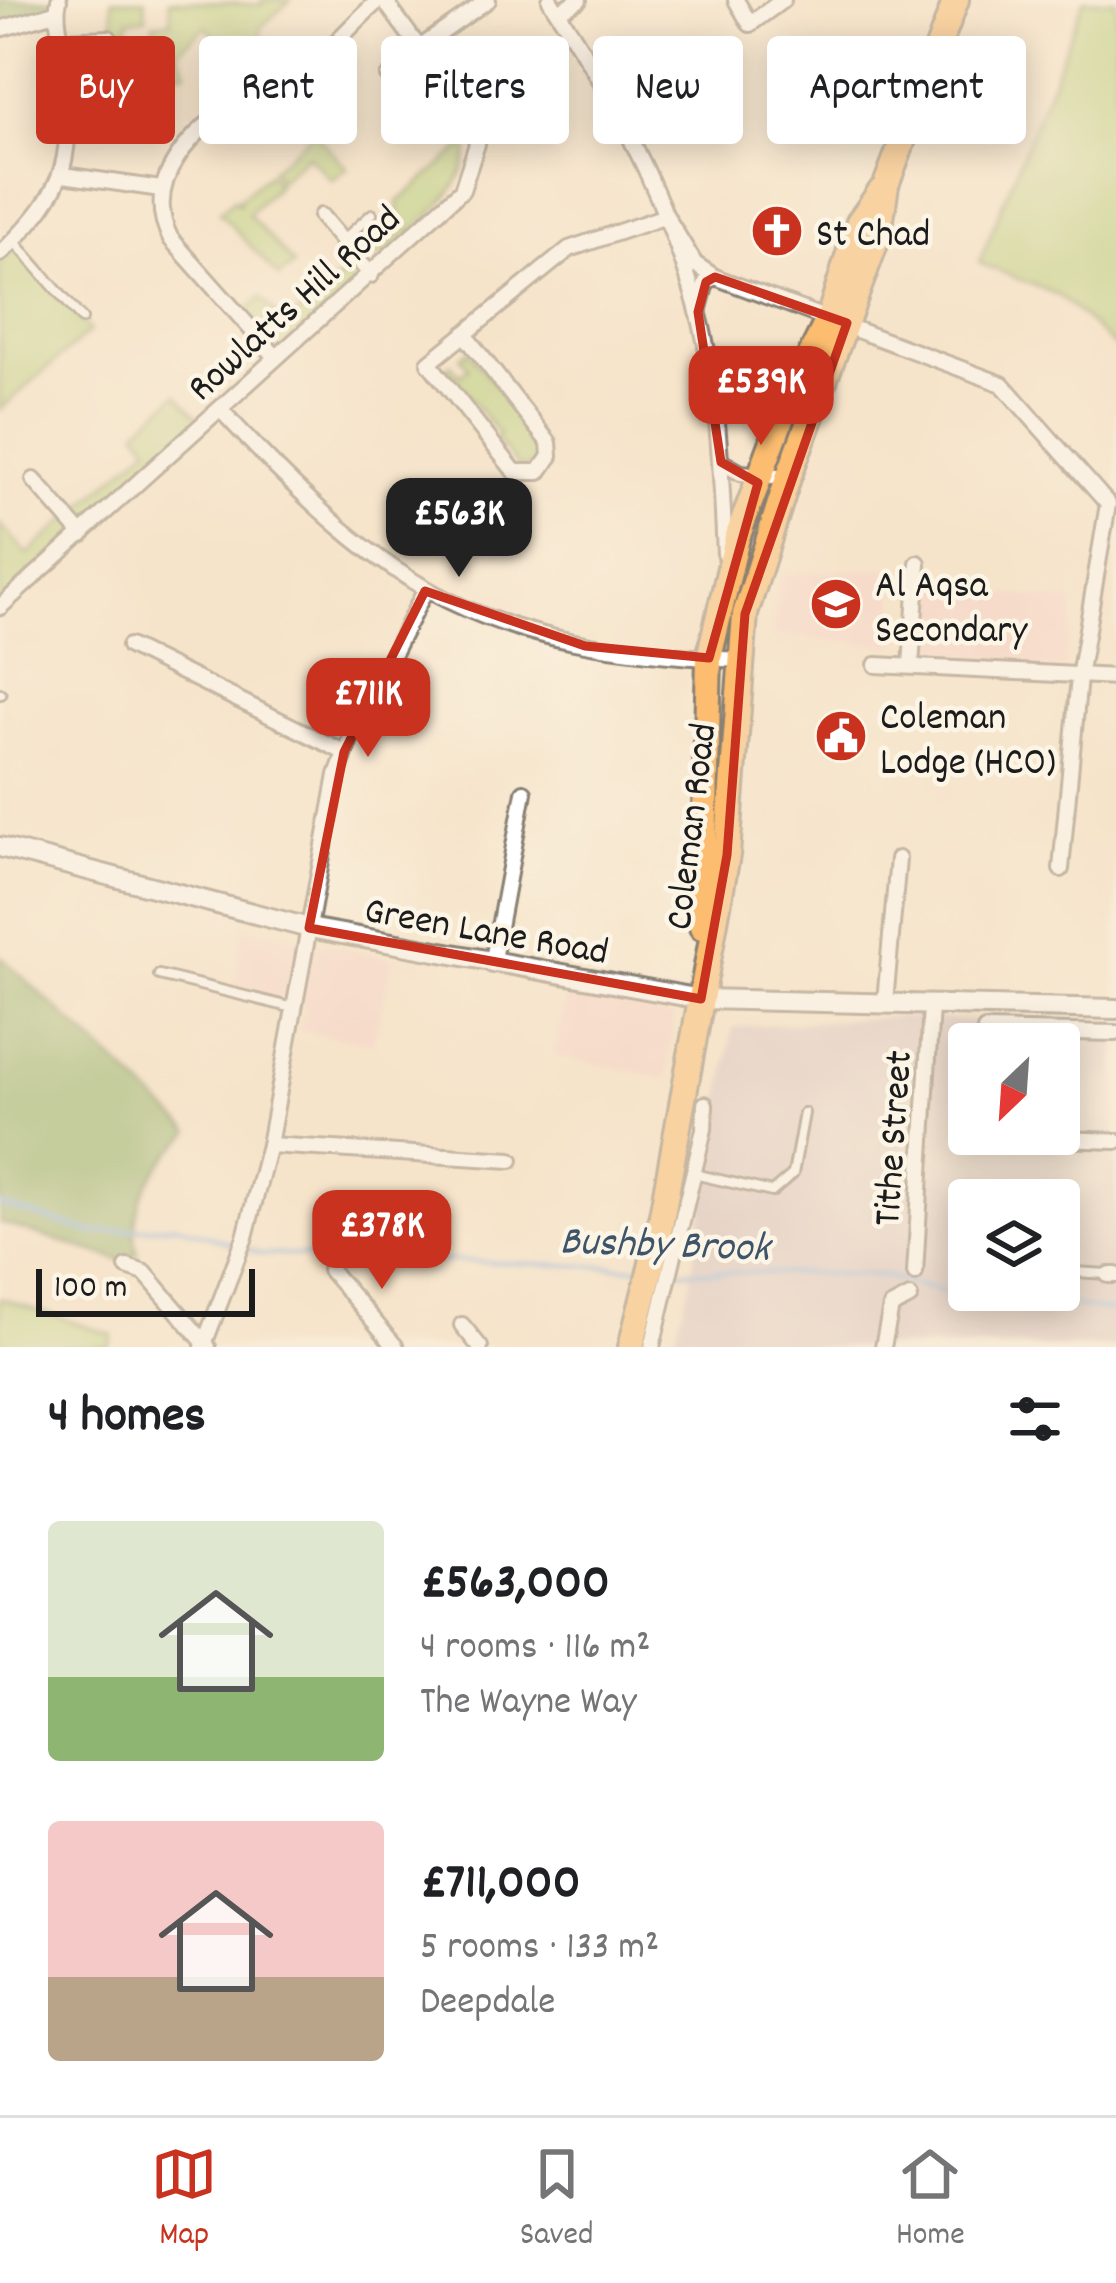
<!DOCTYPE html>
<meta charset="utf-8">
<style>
body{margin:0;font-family:Dekko,sans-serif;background:#f6f6f6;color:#202124;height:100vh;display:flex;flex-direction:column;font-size:45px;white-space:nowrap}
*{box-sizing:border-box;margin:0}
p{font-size:39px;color:#757577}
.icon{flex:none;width:66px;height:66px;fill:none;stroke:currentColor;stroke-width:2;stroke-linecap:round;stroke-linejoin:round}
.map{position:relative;height:1347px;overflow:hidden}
.drawer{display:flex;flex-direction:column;background:#fff;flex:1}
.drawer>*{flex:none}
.banner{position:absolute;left:36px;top:36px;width:1044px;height:108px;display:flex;gap:24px}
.needle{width:78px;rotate:205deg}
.buttons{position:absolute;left:948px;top:1023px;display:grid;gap:24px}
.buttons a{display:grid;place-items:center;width:132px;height:132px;border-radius:12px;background:#fff;box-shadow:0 6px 30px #0003;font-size:60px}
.scale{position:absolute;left:36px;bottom:30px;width:219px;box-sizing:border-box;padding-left:12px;border:6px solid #1c1c1c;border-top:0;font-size:33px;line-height:42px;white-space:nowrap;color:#1c1c1c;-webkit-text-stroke:9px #fcf5e5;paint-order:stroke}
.price{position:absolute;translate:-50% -102px;padding:0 27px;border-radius:24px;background:#c8321e;color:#fff;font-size:39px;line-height:78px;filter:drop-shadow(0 3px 6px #0008)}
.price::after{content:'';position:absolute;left:50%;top:72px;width:36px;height:27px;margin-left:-18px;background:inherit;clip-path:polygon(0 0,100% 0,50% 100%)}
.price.selected{background:#222;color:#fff}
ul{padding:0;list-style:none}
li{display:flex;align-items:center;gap:36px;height:300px;padding:0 48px}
li span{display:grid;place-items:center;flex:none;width:336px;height:240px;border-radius:12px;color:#555}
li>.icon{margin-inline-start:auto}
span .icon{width:144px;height:144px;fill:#fffc;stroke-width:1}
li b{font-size:51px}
h2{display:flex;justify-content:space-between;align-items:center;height:144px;padding:0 48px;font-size:51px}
.chip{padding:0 42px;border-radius:12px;background:#fff;box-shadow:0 6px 30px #0003;font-size:42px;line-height:108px}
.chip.selected{background:#c8321e;color:#fff}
.tab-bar{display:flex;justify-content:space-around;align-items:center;height:168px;border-top:3px solid #e0e0e0;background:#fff;font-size:33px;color:#757577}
.tab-bar a{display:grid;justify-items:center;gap:6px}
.tab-bar .selected{color:#c8321e}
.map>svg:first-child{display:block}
.built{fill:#f7d0cb}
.industrial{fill:#d2bec2;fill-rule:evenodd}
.green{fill:#afce75;stroke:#667548;stroke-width:3}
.forest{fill:#8bb166;stroke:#546641;stroke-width:3}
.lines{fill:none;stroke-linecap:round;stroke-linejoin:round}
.stream{stroke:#71a9e0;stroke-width:4.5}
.service-casing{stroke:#898073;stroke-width:14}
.minor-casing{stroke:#898073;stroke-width:20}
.tertiary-casing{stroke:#898073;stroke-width:24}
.trunk-casing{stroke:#898073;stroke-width:30}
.service{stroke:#fff;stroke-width:8}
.minor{stroke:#fff;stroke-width:14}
.tertiary{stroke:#fff;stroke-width:18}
.trunk{stroke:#fcbd6f;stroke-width:24}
.marked{fill:none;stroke:#c8321e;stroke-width:9;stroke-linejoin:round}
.labels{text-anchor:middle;stroke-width:9;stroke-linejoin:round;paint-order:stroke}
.poi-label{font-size:39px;fill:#1c1c1c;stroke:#fcf5e5;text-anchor:start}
.street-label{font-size:39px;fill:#1c1c1c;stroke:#fcf5e5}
.water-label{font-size:42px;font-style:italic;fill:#3e546a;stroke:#fcf5e5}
</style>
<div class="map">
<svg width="1116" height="1347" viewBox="0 0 1116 1347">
<rect width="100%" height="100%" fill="#fcf5e5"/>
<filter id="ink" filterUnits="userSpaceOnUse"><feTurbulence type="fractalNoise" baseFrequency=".00833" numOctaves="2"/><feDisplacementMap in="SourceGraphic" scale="24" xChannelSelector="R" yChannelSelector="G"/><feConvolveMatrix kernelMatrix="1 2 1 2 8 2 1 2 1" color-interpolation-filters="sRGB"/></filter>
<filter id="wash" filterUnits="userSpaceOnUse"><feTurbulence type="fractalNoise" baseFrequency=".004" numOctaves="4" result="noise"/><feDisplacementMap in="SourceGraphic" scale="48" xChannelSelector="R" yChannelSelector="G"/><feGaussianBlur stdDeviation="2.7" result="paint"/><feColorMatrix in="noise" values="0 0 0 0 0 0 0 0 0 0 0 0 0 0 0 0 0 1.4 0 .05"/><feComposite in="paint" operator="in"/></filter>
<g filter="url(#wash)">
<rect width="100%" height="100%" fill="#f6e4ca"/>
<g class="built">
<path d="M894 567 895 647 772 635 781 574Z"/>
<path d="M925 583 1074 602 1064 670 918 658Z"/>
<path d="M244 928 393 959 373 1044 300 1031 305 1002 233 990Z"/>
<path d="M567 995 673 1017 667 1079 553 1055Z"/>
</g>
<path class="industrial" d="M903 1016 1116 1030V1347H672L690 1283 733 1027ZM969 1044H1059V1134H969ZM969 1200H1059V1290H969Z"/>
<g class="green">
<path d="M112 0H145L146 18 129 20 126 31 113 30Z"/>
<path d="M169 0 261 5 262 0H291L261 27 259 70 205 27 177 52 187 71 158 74 153 23 171 22Z"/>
<path d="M1084 0H1116V348L1058 295 979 263Z"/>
<path d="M446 101C457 107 464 118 467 131 479 187 415 226 379 258L363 253 400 223 398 202 464 146 441 107Z"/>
<path d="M314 132 347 168 332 180 307 155 280 180 271 170Z"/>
<path d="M268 174 278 184 248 214 294 265 279 277 219 212 234 199 241 205 238 199Z"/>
<path d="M14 241 90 331 0 410V254Z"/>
<path d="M359 261 371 275 276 357 244 313 261 298 286 324Z"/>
<path d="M468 351 544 446 538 466 518 467 495 439 499 435 451 374 442 371 451 364 460 375 469 368 460 357Z"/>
<path d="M177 394 204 424 0 607V524L28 554 149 446 137 430Z"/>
<path d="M0 1298 113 1335 109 1347H0Z"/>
</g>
<g class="forest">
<path d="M0 0H59L55 13 0 29Z"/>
<path d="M0 956 191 1132C157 1167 124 1201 138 1255L131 1253 128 1263 0 1223Z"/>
</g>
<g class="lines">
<g class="stream">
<path d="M0 1205 94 1233 177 1225 262 1254 645 1268"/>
<path d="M674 1271 881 1275 983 1303 1036 1301 1116 1312"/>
</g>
</g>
</g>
<g filter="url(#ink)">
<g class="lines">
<g class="service-casing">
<g id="service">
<path d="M385 76 416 111"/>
<path d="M343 240 372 214"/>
<path d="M14 241 82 319"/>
<path d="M0 693 1 694"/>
<path d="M159 975 294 1008"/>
<path d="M694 1174 772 1192 793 1174 804 1113"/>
<path d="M1059 1271 1107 1274"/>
</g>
</g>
<g class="minor-casing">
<g id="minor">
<path d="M550 0C614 96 669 203 699 315 719 391 721 476 725 554"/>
<path d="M736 0 750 24 783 0"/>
<path d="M558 12 579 0"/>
<path d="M0 29 55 13"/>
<path d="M63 40 109 38 110 59"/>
<path d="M421 47 488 0"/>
<path d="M396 130 450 86"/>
<path d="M63 175 161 189"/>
<path d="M321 216 371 275"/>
<path d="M666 216 695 264 715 277 1002 384 1108 504 1079 677 1061 869"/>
<path d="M0 254C75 182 71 157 64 56 62 37 54 19 59 0"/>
<path d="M698 312 706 282 715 277"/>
<path d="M464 334 549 443 550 456 539 472H515L429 363 569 249 666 216"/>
<path d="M276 357 171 239C139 180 196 126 245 98 256 92 270 93 280 87 316 68 348 27 379 0"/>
<path d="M220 409C396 599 481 647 741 660"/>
<path d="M721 462 741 473 788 478"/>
<path d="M34 480 82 535"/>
<path d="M0 607 462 190 477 144 472 120 384 0"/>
<path d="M129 646 344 752"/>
<path d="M876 665 1116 677"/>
<path d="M911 666 918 563"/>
<path d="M492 965 524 792"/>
<path d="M885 1002 898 859"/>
<path d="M985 1030 1116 1033"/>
<path d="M1034 1138 1116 1141"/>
<path d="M269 1145 511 1160"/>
<path d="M127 1267 145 1273 208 1347"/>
<path d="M330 1270 396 1347"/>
<path d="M915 1273 931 1007"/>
<path d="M1108 1275H1116"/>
<path d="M462 1325 480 1347"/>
<path d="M203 1347 245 1237 269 1145 337 775 353 731 425 591"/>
<path d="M652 1347 704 1129 705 1104"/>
<path d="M883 1347 891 1307 910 1297"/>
</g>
</g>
<g class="tertiary-casing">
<path id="tertiary" d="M0 847 309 928 701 999 1116 1009"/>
</g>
<g class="trunk-casing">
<g id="trunk">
<path d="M702 927 709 658 737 538 789 398 829 318 859 222 881 191"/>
<path d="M631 1347 657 1243 727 855 745 614 788 478 879 233 886 185 956 0"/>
</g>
</g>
<use href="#service" class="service"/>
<use href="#minor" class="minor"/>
<use href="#tertiary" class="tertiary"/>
<use href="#trunk" class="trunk"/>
</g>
</g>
<path d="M0 0H1116V1347H0ZM715 277 847 323 745 614 727 855 701 999 309 928 344 752 425 591 585 646 709 658 758 483 721 462 698 312 706 282Z" fill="#f6e4ca" fill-opacity=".55" fill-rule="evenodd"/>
<path class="marked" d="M715 277 847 323 745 614 727 855 701 999 309 928 344 752 425 591 585 646 709 658 758 483 721 462 698 312 706 282Z"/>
<defs>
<g id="church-disc" transform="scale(2.7)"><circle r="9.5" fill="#c8321e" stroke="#fcf5e5"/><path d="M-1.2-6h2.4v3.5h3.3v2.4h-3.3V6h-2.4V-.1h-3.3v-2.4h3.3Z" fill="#fff"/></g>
<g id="school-disc" transform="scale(2.7)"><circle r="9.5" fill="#c8321e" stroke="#fcf5e5"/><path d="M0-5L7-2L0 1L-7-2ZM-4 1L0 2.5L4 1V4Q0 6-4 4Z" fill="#fff"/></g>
<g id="civic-disc" transform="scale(2.7)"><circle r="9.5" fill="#c8321e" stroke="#fcf5e5"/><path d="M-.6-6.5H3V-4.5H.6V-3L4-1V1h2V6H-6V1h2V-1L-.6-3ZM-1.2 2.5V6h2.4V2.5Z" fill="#fff"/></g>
</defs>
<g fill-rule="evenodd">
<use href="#church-disc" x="777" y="231"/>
<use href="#school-disc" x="836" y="604"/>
<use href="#civic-disc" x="841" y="736"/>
</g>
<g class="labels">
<g class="poi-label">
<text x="816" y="245">St Chad</text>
<text x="875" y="596">Al Aqsa<tspan x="875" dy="45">Secondary</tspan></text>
<text x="880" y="728">Coleman<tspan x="880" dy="45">Lodge (HCO)</tspan></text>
</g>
<g class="street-label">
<text transform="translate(292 301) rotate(-42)" y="14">Rowlatts Hill Road</text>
<text transform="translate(688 826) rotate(-83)" y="14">Coleman Road</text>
<text transform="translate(487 928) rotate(10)" y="14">Green Lane Road</text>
<text transform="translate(890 1138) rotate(-86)" y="14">Tithe Street</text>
</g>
<g class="water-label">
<text transform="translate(665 1241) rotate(2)" y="15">Bushby Brook</text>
</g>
</g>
</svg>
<div class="buttons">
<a><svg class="needle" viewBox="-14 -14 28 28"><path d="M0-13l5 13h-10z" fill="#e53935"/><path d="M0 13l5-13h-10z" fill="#757577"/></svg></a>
<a><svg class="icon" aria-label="layers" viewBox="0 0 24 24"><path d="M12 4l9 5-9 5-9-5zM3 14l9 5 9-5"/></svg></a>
</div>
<div class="scale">100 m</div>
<b class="price" style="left:761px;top:448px">£539K</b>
<b class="price selected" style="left:459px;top:580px">£563K</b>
<b class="price" style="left:368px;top:760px">£711K</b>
<b class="price" style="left:382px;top:1292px">£378K</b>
<div class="banner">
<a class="chip selected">Buy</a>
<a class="chip">Rent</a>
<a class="chip">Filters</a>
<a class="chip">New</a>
<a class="chip">Apartment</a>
</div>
</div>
<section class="drawer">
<h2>4 homes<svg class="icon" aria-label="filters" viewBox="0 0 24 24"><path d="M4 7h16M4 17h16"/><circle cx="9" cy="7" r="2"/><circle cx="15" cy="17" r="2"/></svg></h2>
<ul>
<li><span style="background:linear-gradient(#dfe7d0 65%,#8fb573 0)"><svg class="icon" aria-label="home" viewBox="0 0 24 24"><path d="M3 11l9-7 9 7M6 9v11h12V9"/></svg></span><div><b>£563,000</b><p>4 rooms · 116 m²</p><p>The Wayne Way</p></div></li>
<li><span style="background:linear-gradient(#f6c9c9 65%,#b9a48a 0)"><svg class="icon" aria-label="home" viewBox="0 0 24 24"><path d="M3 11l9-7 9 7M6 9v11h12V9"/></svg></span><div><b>£711,000</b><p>5 rooms · 133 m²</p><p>Deepdale</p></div></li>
</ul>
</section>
<nav class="tab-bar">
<a class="selected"><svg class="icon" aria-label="map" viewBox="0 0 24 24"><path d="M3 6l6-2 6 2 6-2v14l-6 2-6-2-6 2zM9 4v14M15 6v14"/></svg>Map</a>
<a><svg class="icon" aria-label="saved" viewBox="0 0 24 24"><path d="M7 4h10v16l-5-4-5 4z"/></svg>Saved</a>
<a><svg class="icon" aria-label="home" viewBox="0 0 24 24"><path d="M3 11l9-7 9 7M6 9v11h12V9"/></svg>Home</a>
</nav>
